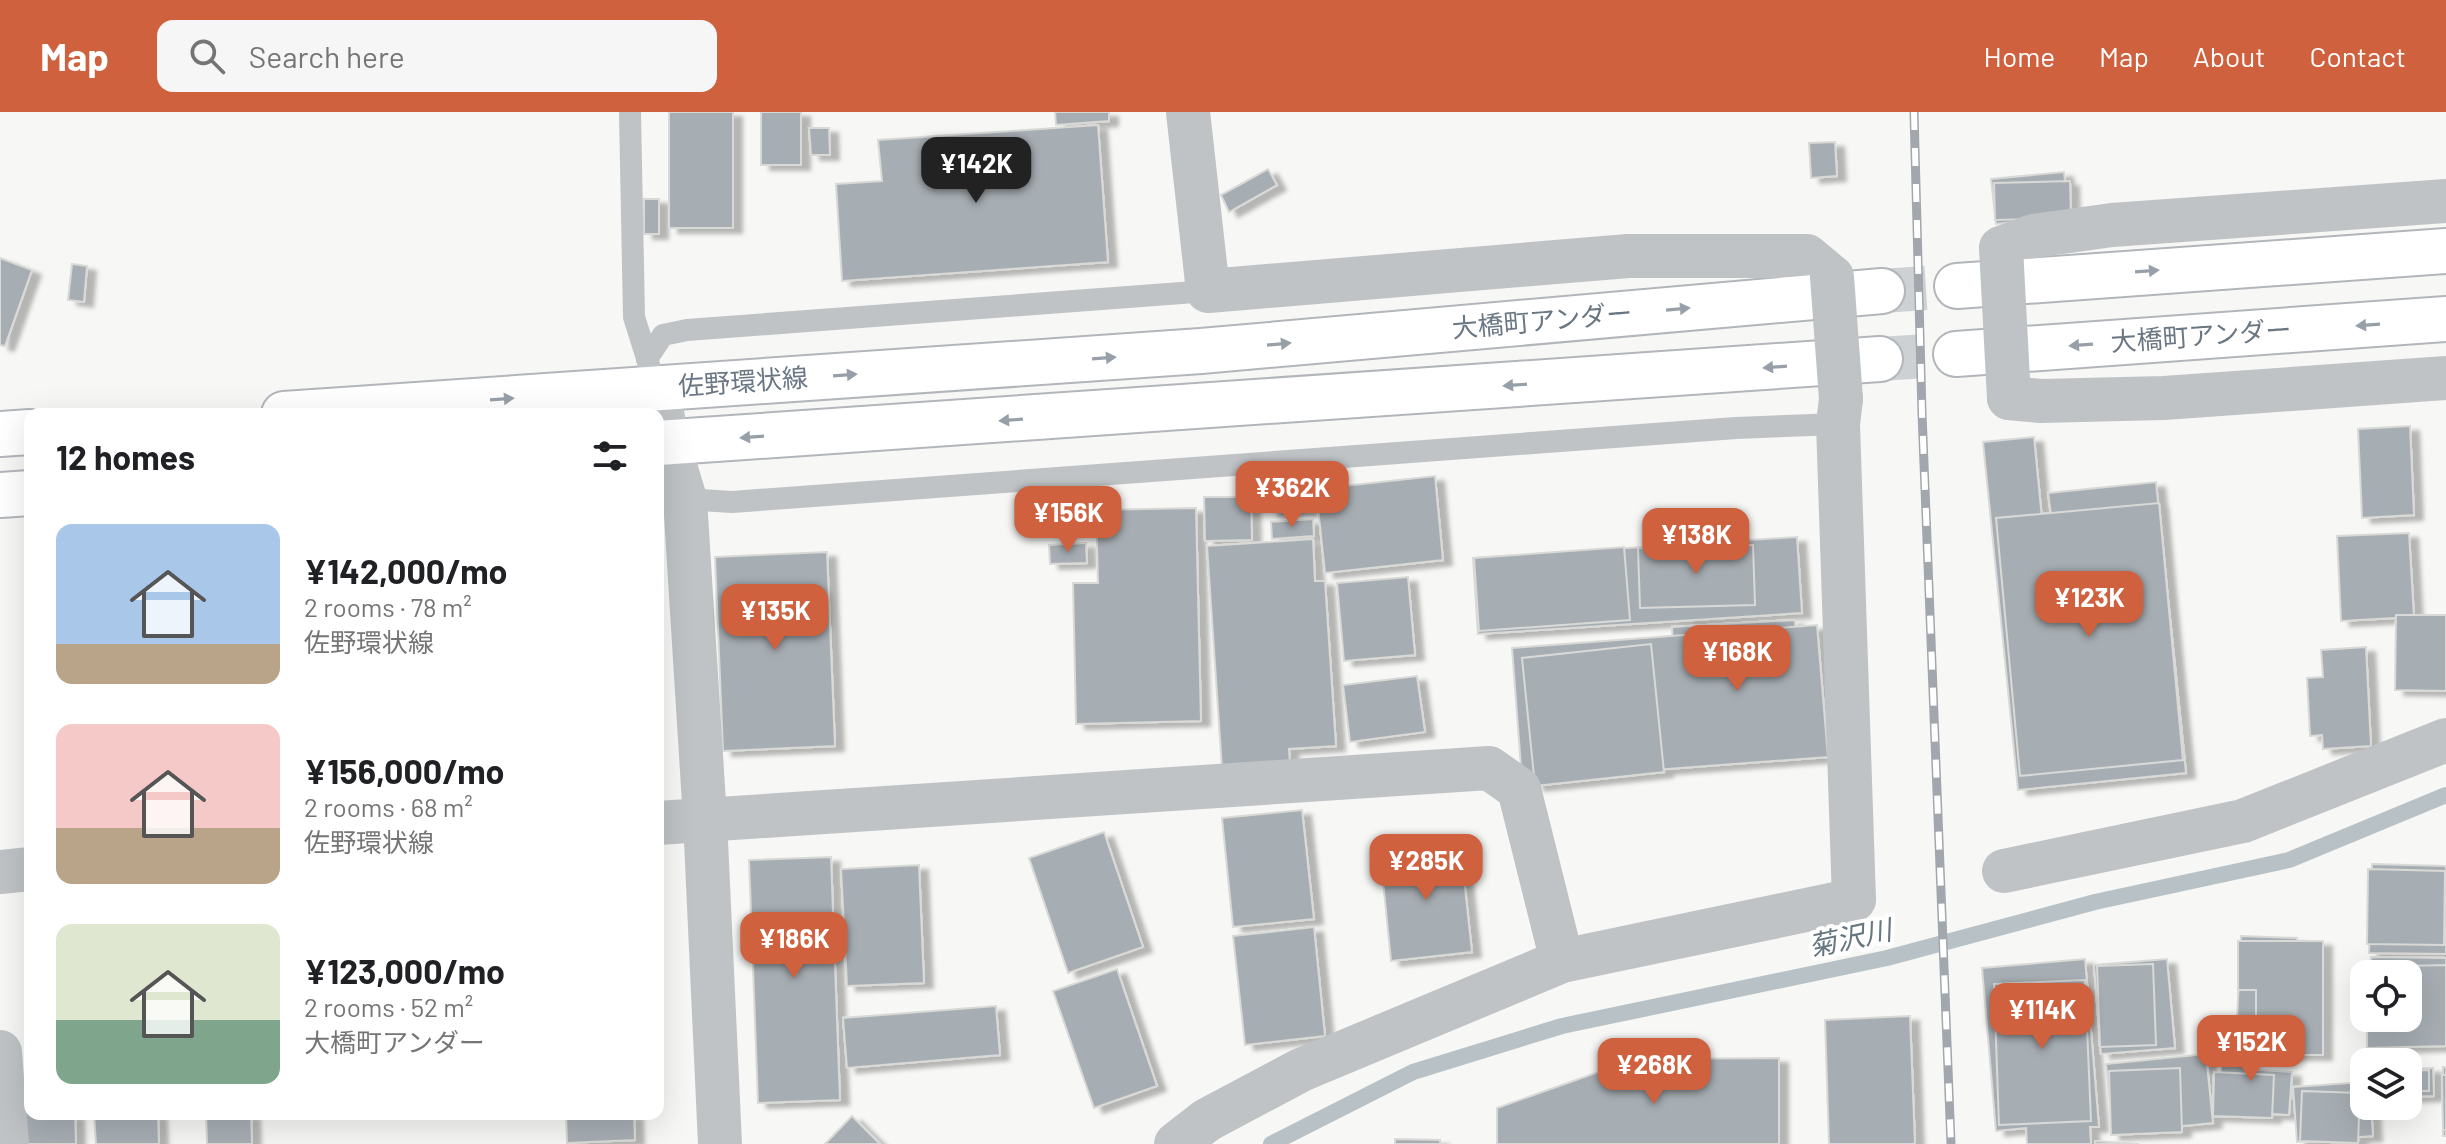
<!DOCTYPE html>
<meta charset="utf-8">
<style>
body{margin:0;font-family:Barlow,"Noto Sans JP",sans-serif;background:#f6f6f6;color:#202124;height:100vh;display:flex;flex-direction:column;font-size:30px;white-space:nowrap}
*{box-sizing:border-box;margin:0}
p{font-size:26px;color:#757577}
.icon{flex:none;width:44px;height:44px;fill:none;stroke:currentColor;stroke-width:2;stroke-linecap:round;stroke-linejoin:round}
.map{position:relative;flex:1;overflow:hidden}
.details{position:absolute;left:24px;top:296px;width:640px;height:712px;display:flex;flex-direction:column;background:#fff;border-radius:16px;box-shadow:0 8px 32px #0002}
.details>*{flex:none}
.controls{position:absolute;left:2350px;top:848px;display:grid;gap:16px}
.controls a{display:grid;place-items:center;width:72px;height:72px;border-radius:16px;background:#fff;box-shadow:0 8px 32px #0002;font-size:40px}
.price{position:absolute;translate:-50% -68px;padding:0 18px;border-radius:16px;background:#cf613e;color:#fff;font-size:26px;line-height:52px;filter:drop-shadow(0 2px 4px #0008)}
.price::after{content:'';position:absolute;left:50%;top:48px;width:24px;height:18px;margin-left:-12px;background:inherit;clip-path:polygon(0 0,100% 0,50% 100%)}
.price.current{background:#222;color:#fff}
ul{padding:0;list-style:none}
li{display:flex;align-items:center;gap:24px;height:200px;padding:0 32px}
li span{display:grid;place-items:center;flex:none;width:224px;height:160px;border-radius:16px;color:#555}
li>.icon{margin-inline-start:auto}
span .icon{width:96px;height:96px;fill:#fffc;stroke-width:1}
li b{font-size:34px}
h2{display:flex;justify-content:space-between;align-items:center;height:96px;padding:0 32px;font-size:34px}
header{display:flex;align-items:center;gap:48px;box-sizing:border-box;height:112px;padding:0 40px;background:#cf613e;color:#fff}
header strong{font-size:38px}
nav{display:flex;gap:44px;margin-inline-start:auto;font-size:28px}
.search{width:560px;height:72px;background:#f6f6f6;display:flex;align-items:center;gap:20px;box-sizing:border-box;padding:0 28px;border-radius:16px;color:#757577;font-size:30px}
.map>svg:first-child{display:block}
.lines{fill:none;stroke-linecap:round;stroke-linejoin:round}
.stream{stroke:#b8c2c6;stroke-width:16}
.building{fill:#a7aeb3;stroke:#d9d9d7;stroke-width:2;filter:url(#shadow)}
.secondary-tunnel{stroke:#cdd1d3;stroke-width:44;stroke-dasharray:44 22;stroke-linecap:butt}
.secondary-casing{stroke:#b2b6bb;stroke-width:48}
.lane{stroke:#bfc3c6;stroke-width:22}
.street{stroke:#bfc3c6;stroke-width:44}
.secondary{stroke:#fff;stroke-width:44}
.rail-casing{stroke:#a1a7ac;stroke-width:9}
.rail{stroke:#fff;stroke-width:6;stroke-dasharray:18;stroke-linecap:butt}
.street-bridge{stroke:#bfc3c6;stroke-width:44}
.oneway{fill:#97a0a8}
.labels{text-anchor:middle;stroke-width:8;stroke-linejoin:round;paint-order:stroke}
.street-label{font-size:26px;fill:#6a7783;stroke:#fff}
.water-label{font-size:28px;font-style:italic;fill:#66777f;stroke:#fff}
</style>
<header>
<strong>Map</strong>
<div class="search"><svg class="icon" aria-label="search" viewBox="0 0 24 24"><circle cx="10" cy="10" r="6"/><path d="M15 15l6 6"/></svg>Search here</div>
<nav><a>Home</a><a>Map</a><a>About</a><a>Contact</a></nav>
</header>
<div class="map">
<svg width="2446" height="1032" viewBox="0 0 2446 1032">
<defs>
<filter id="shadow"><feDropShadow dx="9" dy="5" stdDeviation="2" flood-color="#0004"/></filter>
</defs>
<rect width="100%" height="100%" fill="#f7f7f5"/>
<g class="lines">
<path class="stream" d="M1271 1032 1413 960 1562 914 1887 846 2095 790 2289 748 2446 683"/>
</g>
<g class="building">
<rect x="669" y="0" width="64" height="116"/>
<rect x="761" y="0" width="40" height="53"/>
<path d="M1055 0H1109V9L1056 13Z"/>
<path d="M1098 13 1108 150 842 169 836 72 882 69 878 28Z"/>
<path d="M809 16H829L830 43H811Z"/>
<path d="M1835 30 1837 64 1811 66 1809 31Z"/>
<path d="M1268 57 1277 73 1229 100 1221 83Z"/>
<path d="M2064 60 2069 104 1996 112 1991 67Z"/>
<path d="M2070 69 2071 106 1995 108 1994 71Z"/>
<rect x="644" y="87" width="15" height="35"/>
<path d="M0 146 32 158 5 234 0 233Z"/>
<path d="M72 152 87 154 84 190 68 188Z"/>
<path d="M2410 314 2414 403 2362 406 2358 317Z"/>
<path d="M2034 325 2043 417H2053L2048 381 2156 370 2186 661 2018 678 1983 330Z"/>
<path d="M1306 363 1308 398 1269 400 1268 386 1261 387 1260 364Z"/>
<path d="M1435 364 1443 448 1325 461 1316 377Z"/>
<path d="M1204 385H1251L1252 428 1205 429Z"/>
<path d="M2159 391 2183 648 2020 664 1996 406Z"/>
<path d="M1196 396 1201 609 1076 612 1073 471H1098L1096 398Z"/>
<path d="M1313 407 1314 424 1272 427 1271 410Z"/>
<path d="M2409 421 2414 505 2341 509 2337 424Z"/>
<path d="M1797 425 1802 501 1478 522 1473 446Z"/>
<path d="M1313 427 1315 469H1325L1336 634 1289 637 1290 652 1222 656 1207 434Z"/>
<path d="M1086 431 1087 451 1050 452 1049 433Z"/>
<path d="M1753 433 1755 493 1640 496 1638 436Z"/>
<path d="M1624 435 1630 508 1479 519 1474 446Z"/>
<path d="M827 440 835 634 723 639 715 445Z"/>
<path d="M1408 465 1415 543 1344 549 1337 471Z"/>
<path d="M2396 503H2446V579L2395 578Z"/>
<path d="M1795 508 1803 646 1679 654 1672 515Z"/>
<path d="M1817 513 1828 645 1522 668 1512 536Z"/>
<path d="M1651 532 1664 660 1535 674 1522 546Z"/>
<path d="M2366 535 2371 634 2323 637 2322 623 2310 624 2307 566 2323 565 2321 538Z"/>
<path d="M1417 564 1425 620 1350 630 1343 573Z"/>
<path d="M1302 698 1314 807 1233 815 1222 706Z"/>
<path d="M1104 720 1143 835 1068 861 1029 746Z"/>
<path d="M1460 730 1472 840 1391 849 1380 739Z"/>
<path d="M831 745 840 988 758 991 749 748Z"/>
<path d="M2372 752 2446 754V842L2369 841Z"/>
<path d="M919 753 924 871 847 874 841 757Z"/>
<path d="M2368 757 2445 759 2444 833 2367 832Z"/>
<path d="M1314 815 1325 924 1245 933 1233 824Z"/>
<path d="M2241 824 2297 826 2292 929 2236 927Z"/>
<path d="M2238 829H2323V943H2256V878H2238Z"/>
<path d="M2371 845 2446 846V880H2413V895L2445 896 2444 930 2368 928 2369 906H2408V862H2370Z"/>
<path d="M2085 847 2099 1015H2090L2091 1032H2027L2026 1016 1996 1019 1982 856Z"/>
<path d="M2167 847 2175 936 2101 942 2094 853Z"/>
<path d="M2153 852 2156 933 2100 935 2097 854Z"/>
<path d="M2446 853V934L2367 936V906H2408V862H2366V855Z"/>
<path d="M1117 857 1157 974 1094 996 1053 879Z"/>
<path d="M2085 868 2091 1009 1999 1013 1994 872Z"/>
<path d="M996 894 1000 943 847 956 843 906Z"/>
<path d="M1910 904 1915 1032H1829L1825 908Z"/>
<path d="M2223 924 2250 926 2248 957 2292 960 2289 1003 2218 998Z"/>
<path d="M2206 942 2213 1011 2113 1021 2106 952Z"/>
<path d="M1779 946V1032H1497V996L1635 947Z"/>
<rect x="2443" y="955" width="3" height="69"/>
<path d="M2180 956 2182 1020 2111 1023 2109 959Z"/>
<path d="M2433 956 2434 984 2408 985V957Z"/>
<path d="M2429 958V979H2408V959Z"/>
<path d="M2214 960 2274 963 2272 1006 2213 1004Z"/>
<path d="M2442 963H2446V1018H2443Z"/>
<path d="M2364 970V994H2371L2373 1024 2297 1030 2293 975Z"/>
<path d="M2302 979 2360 981 2358 1031 2300 1029Z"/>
<path d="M17 982H30V1002H75L76 1032H18Z"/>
<path d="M94 1002H158L159 1032H96Z"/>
<path d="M206 1002H251L252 1032H207Z"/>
<path d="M566 1002H634L635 1028 567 1031Z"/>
<path d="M852 1004 880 1032H825Z"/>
<path d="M1395 1027 1440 1028V1032H1395Z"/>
<path d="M2095 1029 2139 1032H2095Z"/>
</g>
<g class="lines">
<g class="secondary-tunnel">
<path d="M1882 179 1957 174"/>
<path d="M1880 247 1956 242"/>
</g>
<g class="secondary-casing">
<g id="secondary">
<path d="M1957 174 2446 139"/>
<path d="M1956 242 2446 207"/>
<path d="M284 302 1201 239 1882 179"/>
<path d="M0 322 30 320"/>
<path d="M658 331 1880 247"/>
<path d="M0 383 30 381"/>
</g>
</g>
<g class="lane">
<path d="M630 0 634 205 650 256"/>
<path d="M647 247 663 223 687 218 1208 179"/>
<path d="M685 387 732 390 1736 316 1838 312"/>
</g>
<g class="street">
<path d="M1188 0 1208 179 1628 144H1807L1832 165"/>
<path d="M2001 136 2033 124 2112 113 2446 89"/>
<path d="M657 276 668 331 685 387 705 707 720 1032"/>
<path d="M2009 286 2041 289 2164 286 2446 266"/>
<path d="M658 711 1489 656 1519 677 1562 849"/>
<path d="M2004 759 2243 709 2446 628"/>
<path d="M0 760 30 757"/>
<path d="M0 940 7 1032"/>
<path d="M1176 1032 1207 1008 1301 958 1562 849 1854 788 1838 312 1841 287"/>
</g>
<use href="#secondary" class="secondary"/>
<g class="rail-casing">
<path id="rail" d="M1914 0 1922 301 1951 1032"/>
</g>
<use href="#rail" class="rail"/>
<g class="street-bridge">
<path d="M2001 136 2009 286"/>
<path d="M1832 165 1841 287"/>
</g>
</g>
<defs><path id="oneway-solid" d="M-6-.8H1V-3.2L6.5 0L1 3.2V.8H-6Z" transform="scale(2)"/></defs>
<g class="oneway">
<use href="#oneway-solid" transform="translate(2147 159) rotate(-4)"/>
<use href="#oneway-solid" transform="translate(1678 197) rotate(-5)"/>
<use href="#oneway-solid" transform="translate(2368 213) rotate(176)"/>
<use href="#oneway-solid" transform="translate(1279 232) rotate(-5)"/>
<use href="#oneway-solid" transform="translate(2081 233) rotate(176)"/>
<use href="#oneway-solid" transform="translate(1104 246) rotate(-4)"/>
<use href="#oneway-solid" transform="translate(1775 255) rotate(176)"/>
<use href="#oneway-solid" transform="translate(845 263) rotate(-4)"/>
<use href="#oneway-solid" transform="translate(1515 273) rotate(176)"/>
<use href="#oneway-solid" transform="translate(502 287) rotate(-4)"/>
<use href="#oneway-solid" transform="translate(1011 308) rotate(176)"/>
<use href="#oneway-solid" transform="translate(752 325) rotate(176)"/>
</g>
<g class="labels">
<g class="street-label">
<text transform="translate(1542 209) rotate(-5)" y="9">大橋町アンダー</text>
<text transform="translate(2201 224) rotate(-4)" y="9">大橋町アンダー</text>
<text transform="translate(743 270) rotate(-4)" y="9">佐野環状線</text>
</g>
<g class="water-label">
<text transform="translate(1850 826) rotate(-12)" y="10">菊沢川</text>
</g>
</g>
</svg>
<div class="controls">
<a><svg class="icon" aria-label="locate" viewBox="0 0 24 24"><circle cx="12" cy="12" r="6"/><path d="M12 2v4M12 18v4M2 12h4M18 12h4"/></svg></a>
<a><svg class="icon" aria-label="layers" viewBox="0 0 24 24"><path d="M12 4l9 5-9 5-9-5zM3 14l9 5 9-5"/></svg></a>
</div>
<b class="price current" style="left:976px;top:93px">¥142K</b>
<b class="price" style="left:1292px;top:417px">¥362K</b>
<b class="price" style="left:1068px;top:442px">¥156K</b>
<b class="price" style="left:1696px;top:464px">¥138K</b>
<b class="price" style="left:2089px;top:527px">¥123K</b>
<b class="price" style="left:775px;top:540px">¥135K</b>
<b class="price" style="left:1737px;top:581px">¥168K</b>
<b class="price" style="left:1426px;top:790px">¥285K</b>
<b class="price" style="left:794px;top:868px">¥186K</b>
<b class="price" style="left:2042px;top:939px">¥114K</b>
<b class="price" style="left:2251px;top:971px">¥152K</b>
<b class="price" style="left:1654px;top:994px">¥268K</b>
<section class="details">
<h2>12 homes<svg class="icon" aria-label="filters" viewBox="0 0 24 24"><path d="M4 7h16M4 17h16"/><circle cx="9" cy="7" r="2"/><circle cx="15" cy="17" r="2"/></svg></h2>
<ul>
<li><span style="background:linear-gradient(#a9c7e8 75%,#b9a48a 0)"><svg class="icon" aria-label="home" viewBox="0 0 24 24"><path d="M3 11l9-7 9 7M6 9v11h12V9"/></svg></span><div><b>¥142,000/mo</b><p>2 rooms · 78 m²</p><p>佐野環状線</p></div></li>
<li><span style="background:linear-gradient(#f6c9c9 65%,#b9a48a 0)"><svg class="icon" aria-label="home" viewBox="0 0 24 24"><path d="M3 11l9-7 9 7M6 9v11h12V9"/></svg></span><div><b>¥156,000/mo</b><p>2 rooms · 68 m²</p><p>佐野環状線</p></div></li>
<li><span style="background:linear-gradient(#dfe7d0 60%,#7fa58c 0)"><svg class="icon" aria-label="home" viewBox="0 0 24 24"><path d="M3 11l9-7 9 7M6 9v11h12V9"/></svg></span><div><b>¥123,000/mo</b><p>2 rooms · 52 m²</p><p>大橋町アンダー</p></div></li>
</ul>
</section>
</div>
